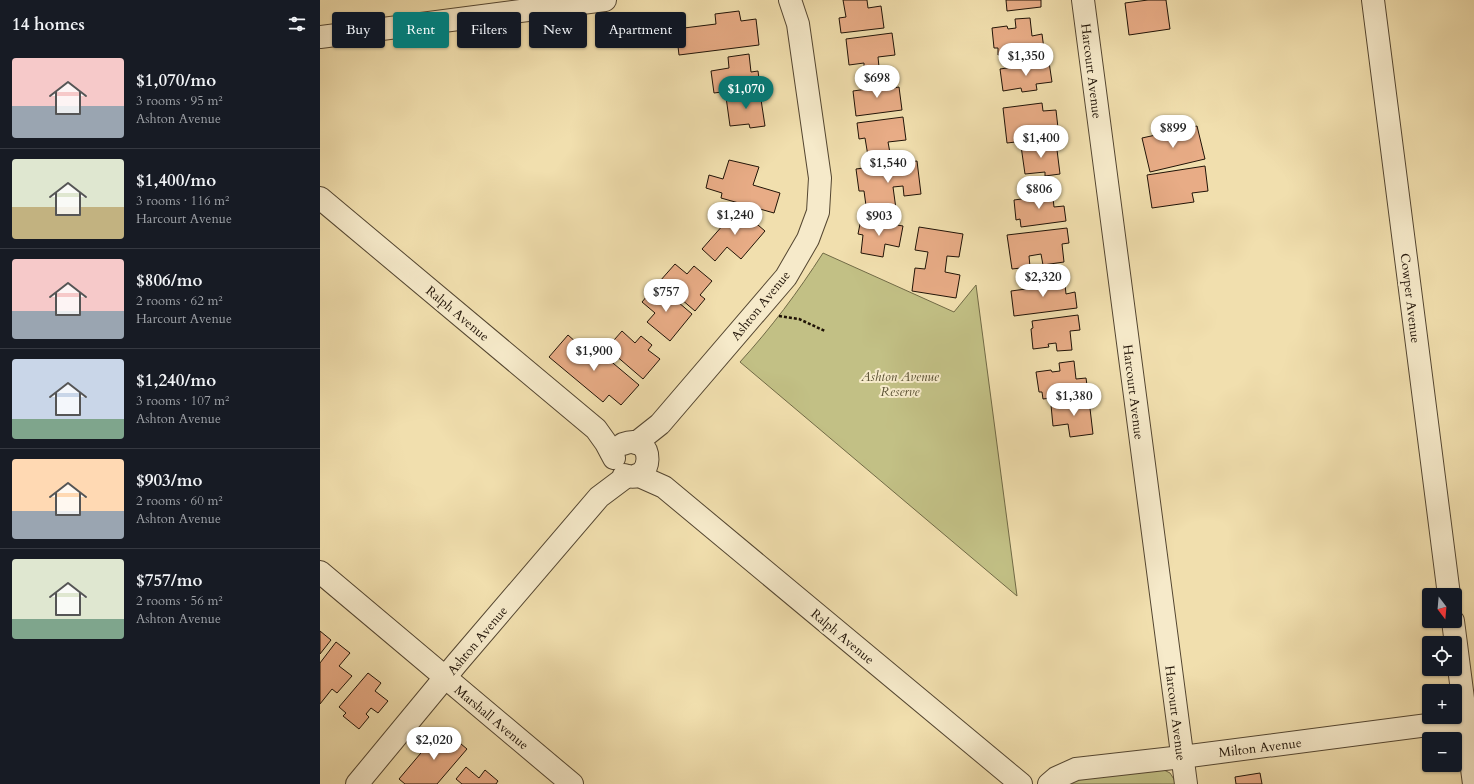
<!DOCTYPE html>
<meta charset="utf-8">
<style>
body{margin:0;font-family:Cardo,serif;background:#20242c;color:#f1f3f6;height:100vh;display:flex;flex-direction:column;font-size:15px;white-space:nowrap}
*{box-sizing:border-box;margin:0}
p{font-size:13px;color:#9ea1a6}
.icon{flex:none;width:22px;height:22px;fill:none;stroke:currentColor;stroke-width:2;stroke-linecap:round;stroke-linejoin:round}
.map{position:relative;flex:1;overflow:hidden}
.sheet{display:flex;flex-direction:column;background:#171b24;width:320px}
.sheet>*{flex:none}
.banner{position:absolute;left:12px;top:12px;width:380px;height:36px;display:flex;gap:8px}
.needle{width:26px;rotate:164deg}
.buttons{position:absolute;left:1102px;top:588px;display:grid;gap:8px}
.buttons a{display:grid;place-items:center;width:40px;height:40px;border-radius:4px;background:#171b24;box-shadow:0 1px 3px #0004;font-size:20px}
.price{position:absolute;translate:-50% -34px;padding:0 9px;border-radius:14px;background:#fff;color:#222;font-size:13px;line-height:26px;filter:drop-shadow(0 1px 2px #0008)}
.price::after{content:'';position:absolute;left:50%;top:24px;width:12px;height:9px;margin-left:-6px;background:inherit;clip-path:polygon(0 0,100% 0,50% 100%)}
.price.selected{background:#0f766e;color:#fff}
ul{padding:0;list-style:none}
li{display:flex;align-items:center;gap:12px;height:100px;padding:0 12px}
li+li{border-top:1px solid #363941}
li span{display:grid;place-items:center;flex:none;width:112px;height:80px;border-radius:4px;color:#555}
li>.icon{margin-inline-start:auto}
span .icon{width:48px;height:48px;fill:#fffc;stroke-width:1}
li b{font-size:17px}
h2{display:flex;justify-content:space-between;align-items:center;height:48px;padding:0 12px;font-size:17px}
.pill{padding:0 14px;border-radius:4px;background:#171b24;box-shadow:0 1px 3px #0004;font-size:14px;line-height:36px}
.pill.selected{background:#0f766e;color:#fff}
main{display:flex;flex:1;min-height:0}
.map>svg:first-child{display:block}
.green{fill:#c2c085;stroke:#716a46}
.building{fill:#e8ac86;stroke:#201307}
.lines{fill:none;stroke-linecap:round;stroke-linejoin:round}
.minor-casing{stroke:#544631;stroke-width:24}
.path{stroke:#201307;stroke-width:2.5;stroke-dasharray:3 2;stroke-linecap:butt}
.minor{stroke:#f6eaca;stroke-width:22}
.labels{text-anchor:middle;stroke-width:4;stroke-linejoin:round;paint-order:stroke}
.street-label{font-size:13px;fill:#201307;stroke:#f6eaca}
.park-label{font-size:13px;font-style:italic;fill:#595033;stroke:#f6eaca}
</style>
<main>
<section class="sheet">
<h2>14 homes<svg class="icon" aria-label="filters" viewBox="0 0 24 24"><path d="M4 7h16M4 17h16"/><circle cx="9" cy="7" r="2"/><circle cx="15" cy="17" r="2"/></svg></h2>
<ul>
<li><span style="background:linear-gradient(#f6c9c9 60%,#9aa5b1 0)"><svg class="icon" aria-label="home" viewBox="0 0 24 24"><path d="M3 11l9-7 9 7M6 9v11h12V9"/></svg></span><div><b>$1,070/mo</b><p>3 rooms · 95 m²</p><p>Ashton Avenue</p></div></li>
<li><span style="background:linear-gradient(#dfe7d0 60%,#c2b280 0)"><svg class="icon" aria-label="home" viewBox="0 0 24 24"><path d="M3 11l9-7 9 7M6 9v11h12V9"/></svg></span><div><b>$1,400/mo</b><p>3 rooms · 116 m²</p><p>Harcourt Avenue</p></div></li>
<li><span style="background:linear-gradient(#f6c9c9 65%,#9aa5b1 0)"><svg class="icon" aria-label="home" viewBox="0 0 24 24"><path d="M3 11l9-7 9 7M6 9v11h12V9"/></svg></span><div><b>$806/mo</b><p>2 rooms · 62 m²</p><p>Harcourt Avenue</p></div></li>
<li><span style="background:linear-gradient(#c9d6e8 75%,#7fa58c 0)"><svg class="icon" aria-label="home" viewBox="0 0 24 24"><path d="M3 11l9-7 9 7M6 9v11h12V9"/></svg></span><div><b>$1,240/mo</b><p>3 rooms · 107 m²</p><p>Ashton Avenue</p></div></li>
<li><span style="background:linear-gradient(#ffd9b3 65%,#9aa5b1 0)"><svg class="icon" aria-label="home" viewBox="0 0 24 24"><path d="M3 11l9-7 9 7M6 9v11h12V9"/></svg></span><div><b>$903/mo</b><p>2 rooms · 60 m²</p><p>Ashton Avenue</p></div></li>
<li><span style="background:linear-gradient(#dfe7d0 75%,#7fa58c 0)"><svg class="icon" aria-label="home" viewBox="0 0 24 24"><path d="M3 11l9-7 9 7M6 9v11h12V9"/></svg></span><div><b>$757/mo</b><p>2 rooms · 56 m²</p><p>Ashton Avenue</p></div></li>
</ul>
</section>
<div class="map">
<svg width="1154" height="784" viewBox="0 0 1154 784">
<rect width="100%" height="100%" fill="#f1dfae"/>
<filter id="stains"><feTurbulence type="fractalNoise" baseFrequency=".005" numOctaves="4"/><feColorMatrix values="0 0 0 0 .2 0 0 0 0 .09 0 0 0 0 .02 0 0 0 .5 -.17"/></filter>
<radialGradient id="worn" r=".72"><stop offset=".6" stop-color="#630" stop-opacity="0"/><stop offset="1" stop-color="#630" stop-opacity=".3"/></radialGradient>
<g class="green">
<path d="M503 253 634 312 656 285 697 596 420 362C451 328 478 292 503 253Z"/>
<path d="M840 768 850 773 857 784H747L755 780Z"/>
</g>
<g class="building">
<path d="M523 0H547L548 8 561 6 564 28 521 33 519 18 526 17Z"/>
<path d="M686 0H721V7L687 11Z"/>
<path d="M828 0H846L850 29 809 35 805 3Z"/>
<path d="M419 11 421 21 436 19 439 45 359 55 356 29 396 24 395 14Z"/>
<path d="M710 18 712 36 722 34 724 49 678 55V48H674L672 28 687 26 688 29 696 28 695 19Z"/>
<path d="M572 33 575 55 558 57 559 67 544 69V63L529 65 526 39Z"/>
<path d="M429 54 431 72 438 71 440 87 394 93 391 71 409 68 408 57Z"/>
<path d="M729 62 732 82 716 84 717 90 702 92 701 88 683 91 680 69Z"/>
<path d="M561 80 563 90 579 87 582 110 536 116 533 91 547 89 546 82Z"/>
<path d="M440 93 445 126 430 128 429 124 410 126 406 97Z"/>
<path d="M722 103 723 111 736 110 739 137 687 143 683 108Z"/>
<path d="M583 117 586 140 568 142 570 153 548 156 545 138 539 139 537 123Z"/>
<path d="M877 126 885 159 830 172 822 138Z"/>
<path d="M736 142 740 174 725 176V172L705 174 701 146Z"/>
<path d="M409 160 439 167 433 185 460 193 454 213 401 198 402 193 386 188 389 175 403 179Z"/>
<path d="M597 161 601 194 584 196 583 186 573 187 576 209 547 213 544 191H539L536 169Z"/>
<path d="M885 166 888 191 872 193 874 202 832 208 827 175Z"/>
<path d="M732 189 734 207 744 206 746 221 701 227 700 219 696 220 694 200 709 198 710 201 718 200 717 191Z"/>
<path d="M418 208 445 231 421 259 407 247 395 261 382 249Z"/>
<path d="M541 219 583 226 579 247 565 244 563 257 541 253 543 235 538 234Z"/>
<path d="M599 227 643 234 639 257 627 256 625 272 640 275 636 298 592 291 595 268 605 269 608 252 595 250Z"/>
<path d="M747 228 749 243 742 244 744 262 723 265 721 254 709 256 710 267 692 269 687 235Z"/>
<path d="M355 264 367 274 374 266 392 281 380 295 385 299 375 311 340 281Z"/>
<path d="M744 275 746 294 755 292 757 308 694 316 691 291 706 289 705 286 720 284 721 287 729 286 727 277Z"/>
<path d="M337 284 372 314 350 341 327 322 335 313 322 302Z"/>
<path d="M758 315 760 330 750 331 752 350 737 351 736 343 728 344 729 347 713 349 711 329 713 328 712 321Z"/>
<path d="M302 331 315 343 321 336 332 345 328 350 340 359 323 379 287 348Z"/>
<path d="M248 335 275 359 281 353 319 385 301 405 289 395 283 402 229 357Z"/>
<path d="M754 361 756 379 766 378 768 393 723 399 722 392H719L716 372 731 370 732 372 740 371 739 363Z"/>
<path d="M769 400 773 434 750 437 748 424 733 426 731 405Z"/>
<path d="M0 631 11 640 0 654Z"/>
<path d="M16 642 30 653 19 666 32 676 17 693 12 689 0 704V663Z"/>
<path d="M48 673 61 683 55 691 68 701 58 713 51 708 46 714 49 717 39 729 23 716 26 713 19 707Z"/>
<path d="M122 728 147 749 117 784H85L79 779Z"/>
<path d="M146 767 159 778 165 770 178 781 176 784H142L136 779Z"/>
<path d="M940 773 942 784H916L915 777Z"/>
</g>
<g class="lines">
<g class="minor-casing">
<g id="minor">
<path d="M763 0 866 784"/>
<path d="M1053 0 1129 595"/>
<path d="M0 37 285 0"/>
<path d="M0 198 276 429 286 443 294 458"/>
<path d="M316 443 340 424 466 277 488 239 498 212 500 178 478 24 470 0"/>
<path d="M303 444C337 431 334 487 304 475"/>
<path d="M317 475 344 487 701 784"/>
<path d="M0 572 252 784"/>
<path d="M1133 621 1154 784"/>
<path d="M37 784 137 663 279 497 307 476"/>
<path d="M729 784 736 778 756 769 862 757 1146 720H1154"/>
</g>
</g>
<path class="path" d="M459 316 479 319 505 331"/>
<use href="#minor" class="minor"/>
</g>
<g class="labels">
<g class="street-label">
<text transform="translate(772 71) rotate(83)" y="5">Harcourt Avenue</text>
<text transform="translate(1091 298) rotate(83)" y="5">Cowper Avenue</text>
<text transform="translate(440 305) rotate(-51)" y="5">Ashton Avenue</text>
<text transform="translate(138 313) rotate(40)" y="5">Ralph Avenue</text>
<text transform="translate(814 392) rotate(83)" y="5">Harcourt Avenue</text>
<text transform="translate(523 636) rotate(40)" y="5">Ralph Avenue</text>
<text transform="translate(157 640) rotate(-50)" y="5">Ashton Avenue</text>
<text transform="translate(856 713) rotate(83)" y="5">Harcourt Avenue</text>
<text transform="translate(172 717) rotate(40)" y="5">Marshall Avenue</text>
<text transform="translate(940 747) rotate(-7)" y="5">Milton Avenue</text>
</g>
<g class="park-label">
<text x="580" y="381">Ashton Avenue<tspan x="580" dy="15">Reserve</tspan></text>
</g>
</g>
<rect width="100%" height="100%" filter="url(#stains)"/>
<rect width="100%" height="100%" fill="url(#worn)"/>
</svg>
<div class="buttons">
<a><svg class="needle" viewBox="-14 -14 28 28"><path d="M0-13l5 13h-10z" fill="#e53935"/><path d="M0 13l5-13h-10z" fill="#9ea1a6"/></svg></a>
<a><svg class="icon" aria-label="locate" viewBox="0 0 24 24"><circle cx="12" cy="12" r="6"/><path d="M12 2v4M12 18v4M2 12h4M18 12h4"/></svg></a>
<a>+</a>
<a>−</a>
</div>
<b class="price" style="left:706px;top:77px">$1,350</b>
<b class="price" style="left:557px;top:99px">$698</b>
<b class="price selected" style="left:426px;top:110px">$1,070</b>
<b class="price" style="left:853px;top:149px">$899</b>
<b class="price" style="left:721px;top:159px">$1,400</b>
<b class="price" style="left:568px;top:184px">$1,540</b>
<b class="price" style="left:719px;top:210px">$806</b>
<b class="price" style="left:415px;top:236px">$1,240</b>
<b class="price" style="left:559px;top:237px">$903</b>
<b class="price" style="left:723px;top:298px">$2,320</b>
<b class="price" style="left:346px;top:313px">$757</b>
<b class="price" style="left:274px;top:372px">$1,900</b>
<b class="price" style="left:754px;top:417px">$1,380</b>
<b class="price" style="left:114px;top:761px">$2,020</b>
<div class="banner">
<a class="pill">Buy</a>
<a class="pill selected">Rent</a>
<a class="pill">Filters</a>
<a class="pill">New</a>
<a class="pill">Apartment</a>
</div>
</div>
</main>
